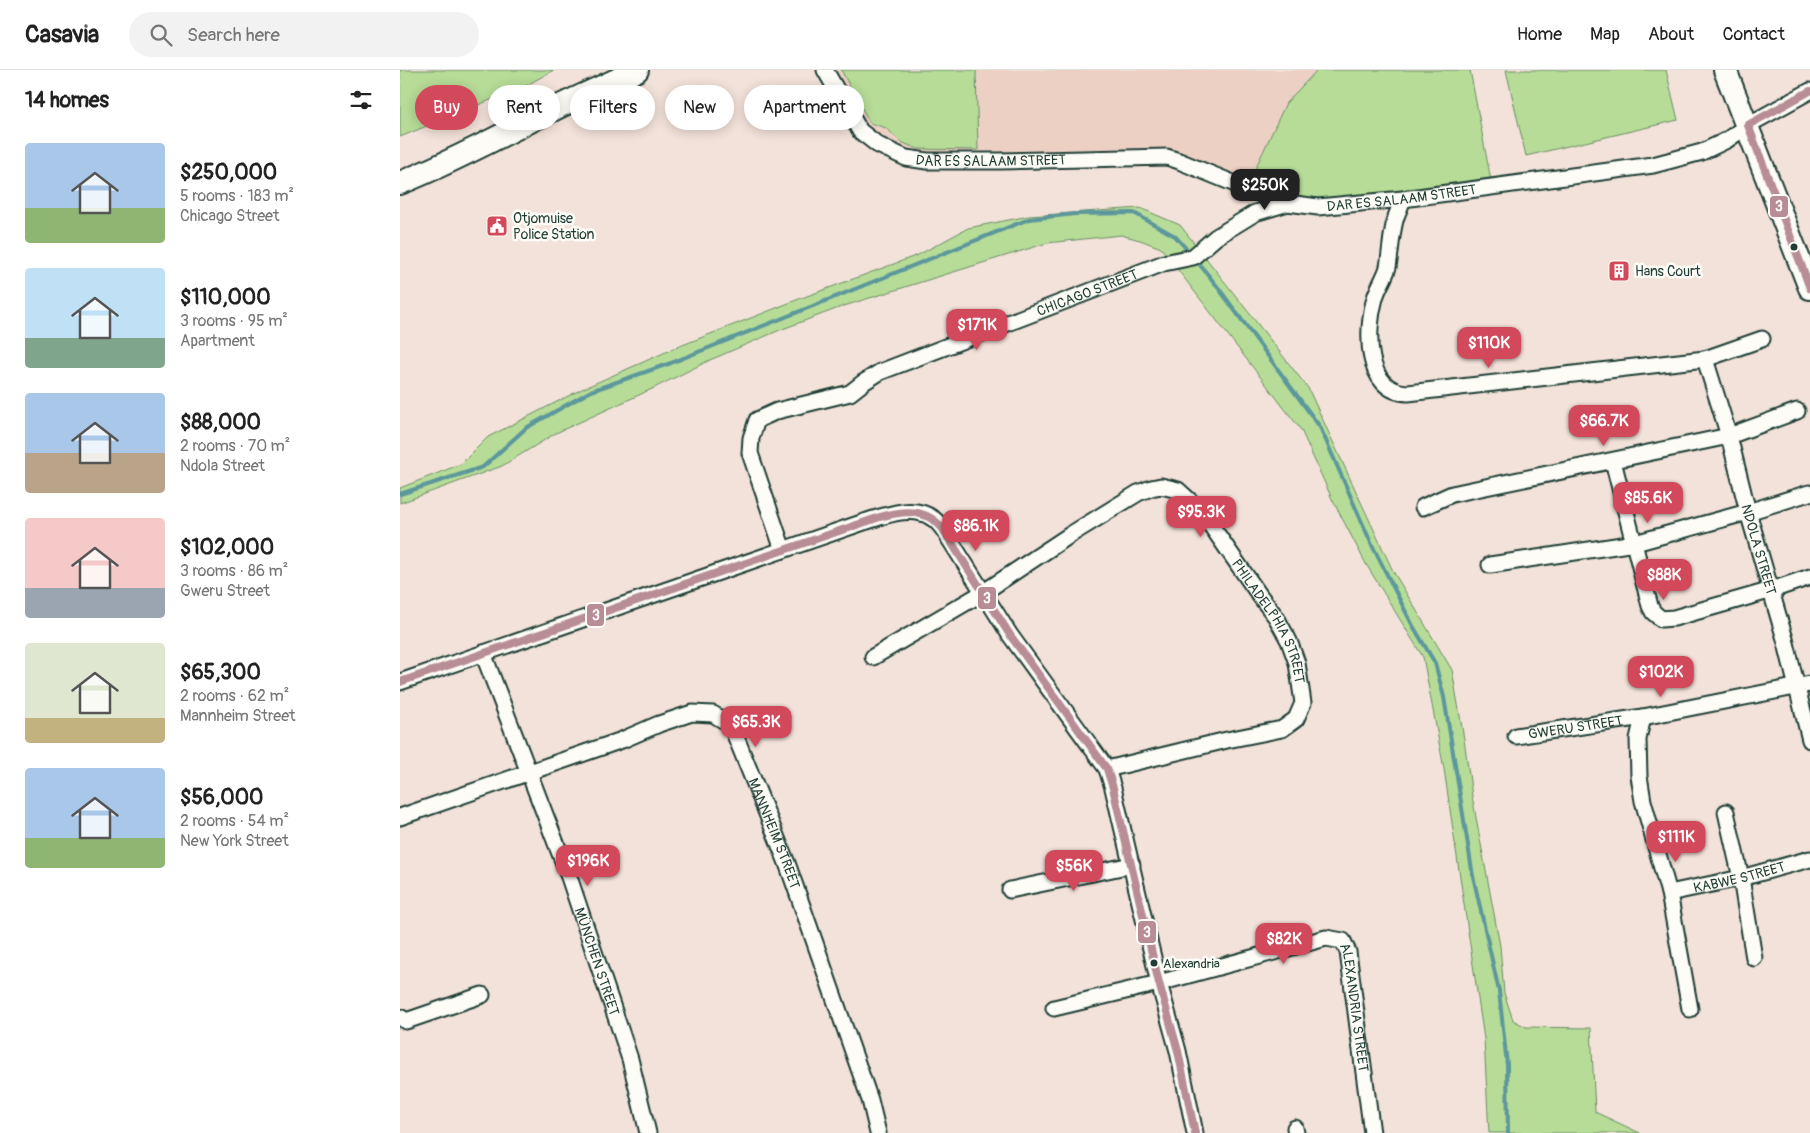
<!DOCTYPE html>
<meta charset="utf-8">
<style>
body{margin:0;font-family:Pangolin,sans-serif;background:#f2f2f2;color:#222;height:100vh;display:flex;flex-direction:column;font-size:19px;white-space:nowrap}
*{box-sizing:border-box;margin:0}
p{font-size:16px;color:#767676}
.icon{flex:none;width:28px;height:28px;fill:none;stroke:currentColor;stroke-width:2;stroke-linecap:round;stroke-linejoin:round}
.map{position:relative;flex:1;overflow:hidden}
.details{display:flex;flex-direction:column;background:#fff;width:400px}
.details>*{flex:none}
.banner{position:absolute;left:15px;top:15px;width:475px;height:45px;display:flex;gap:10px}
.price{position:absolute;translate:-50% -42px;padding:0 11px;border-radius:10px;background:#d1495b;color:#fff;font-size:16px;line-height:32px;filter:drop-shadow(0 1px 2px #0008)}
.price::after{content:'';position:absolute;left:50%;top:30px;width:15px;height:11px;margin-left:-8px;background:inherit;clip-path:polygon(0 0,100% 0,50% 100%)}
.price.active{background:#222;color:#fff}
ul{padding:0;list-style:none}
li{display:flex;align-items:center;gap:15px;height:125px;padding:0 25px}
li span{display:grid;place-items:center;flex:none;width:140px;height:100px;border-radius:5px;color:#555}
li>.icon{margin-inline-start:auto}
span .icon{width:60px;height:60px;fill:#fffc;stroke-width:1}
li b{font-size:21px}
h2{display:flex;justify-content:space-between;align-items:center;height:60px;padding:0 25px;font-size:21px}
.pill{padding:0 18px;border-radius:22px;background:#fff;box-shadow:0 2px 12px #0003;font-size:18px;line-height:45px}
.pill.active{background:#d1495b;color:#fff}
header{display:flex;align-items:center;gap:30px;box-sizing:border-box;height:70px;padding:0 25px;background:#fff;border-bottom:1px solid #e0e0e0}
header strong{font-size:24px}
nav{display:flex;gap:28px;margin-inline-start:auto;font-size:18px}
.search{width:350px;height:45px;background:#f2f2f2;display:flex;align-items:center;gap:12px;box-sizing:border-box;padding:0 18px;border-radius:28px;color:#767676;font-size:19px}
main{display:flex;flex:1;min-height:0}
.map>svg:first-child{display:block}
.built{fill:#ecd0c4}
.green{fill:#b6dc97;stroke:#6a8c66}
.lines{fill:none;stroke-linecap:round;stroke-linejoin:round}
.stream{stroke:#5c979c;stroke-width:4}
.street-casing{stroke:#1f3d34;stroke-width:19}
.secondary-casing{stroke:#1f3d34;stroke-width:26}
.street{stroke:#fdfcf7;stroke-width:15}
.secondary{stroke:#fdfcf7;stroke-width:22}
.bus-1-casing{stroke:#fdfcf7;stroke-width:11}
.bus-1{stroke:#b88d95;stroke-width:8}
.bus-dot{fill:#1f3d34;stroke:#fdfcf7;stroke-width:2}
.labels{text-anchor:middle;stroke-width:5;stroke-linejoin:round;paint-order:stroke}
.bus-label{font-size:13px;fill:#1f3d34;stroke:#fdfcf7;text-anchor:start}
.street-label{font-size:14px;fill:#1f3d34;stroke:#fdfcf7}
.poi-label{font-size:14px;fill:#1f3d34;stroke:#fdfcf7;text-anchor:start}
.line-badge{stroke:#fdfcf7;stroke-width:2}
.badge-label{font-size:14px;text-anchor:middle;font-weight:bold;fill:#fff}
</style>
<header>
<strong>Casavia</strong>
<div class="search"><svg class="icon" aria-label="search" viewBox="0 0 24 24"><circle cx="10" cy="10" r="6"/><path d="M15 15l6 6"/></svg>Search here</div>
<nav><a>Home</a><a>Map</a><a>About</a><a>Contact</a></nav>
</header>
<main>
<section class="details">
<h2>14 homes<svg class="icon" aria-label="filters" viewBox="0 0 24 24"><path d="M4 7h16M4 17h16"/><circle cx="9" cy="7" r="2"/><circle cx="15" cy="17" r="2"/></svg></h2>
<ul>
<li><span style="background:linear-gradient(#a9c7e8 65%,#8fb573 0)"><svg class="icon" aria-label="home" viewBox="0 0 24 24"><path d="M3 11l9-7 9 7M6 9v11h12V9"/></svg></span><div><b>$250,000</b><p>5 rooms · 183 m²</p><p>Chicago Street</p></div></li>
<li><span style="background:linear-gradient(#bfe0f5 70%,#7fa58c 0)"><svg class="icon" aria-label="home" viewBox="0 0 24 24"><path d="M3 11l9-7 9 7M6 9v11h12V9"/></svg></span><div><b>$110,000</b><p>3 rooms · 95 m²</p><p>Apartment</p></div></li>
<li><span style="background:linear-gradient(#a9c7e8 60%,#b9a48a 0)"><svg class="icon" aria-label="home" viewBox="0 0 24 24"><path d="M3 11l9-7 9 7M6 9v11h12V9"/></svg></span><div><b>$88,000</b><p>2 rooms · 70 m²</p><p>Ndola Street</p></div></li>
<li><span style="background:linear-gradient(#f6c9c9 70%,#9aa5b1 0)"><svg class="icon" aria-label="home" viewBox="0 0 24 24"><path d="M3 11l9-7 9 7M6 9v11h12V9"/></svg></span><div><b>$102,000</b><p>3 rooms · 86 m²</p><p>Gweru Street</p></div></li>
<li><span style="background:linear-gradient(#dfe7d0 75%,#c2b280 0)"><svg class="icon" aria-label="home" viewBox="0 0 24 24"><path d="M3 11l9-7 9 7M6 9v11h12V9"/></svg></span><div><b>$65,300</b><p>2 rooms · 62 m²</p><p>Mannheim Street</p></div></li>
<li><span style="background:linear-gradient(#a9c7e8 70%,#8fb573 0)"><svg class="icon" aria-label="home" viewBox="0 0 24 24"><path d="M3 11l9-7 9 7M6 9v11h12V9"/></svg></span><div><b>$56,000</b><p>2 rooms · 54 m²</p><p>New York Street</p></div></li>
</ul>
</section>
<div class="map">
<svg width="1410" height="1063" viewBox="0 0 1410 1063">
<rect width="100%" height="100%" fill="#f3e2d9"/>
<filter id="ink" filterUnits="userSpaceOnUse"><feTurbulence type="fractalNoise" baseFrequency=".02" numOctaves="2"/><feDisplacementMap in="SourceGraphic" scale="10" xChannelSelector="R" yChannelSelector="G"/><feConvolveMatrix kernelMatrix="1 2 1 2 8 2 1 2 1" color-interpolation-filters="sRGB"/></filter>
<g filter="url(#ink)">
<path class="built" d="M425 0H917L886 33 847 116 779 91H527L478 75Z"/>
<g class="green">
<path d="M0 0H154L127 15 0 67Z"/>
<path d="M441 0H576L578 80 518 79 501 72 486 58 470 53Z"/>
<path d="M917 0H1070L1092 116 919 135 847 116 886 33Z"/>
<path d="M1106 0H1266L1278 50 1126 86Z"/>
<path d="M740 138 780 155 908 318 993 501 1052 600 1064 669 1072 726 1100 876 1104 923 1113 950 1126 957 1191 958 1195 1042 1240 1063H1089L1084 969 1044 699 1023 587 966 494 932 429 901 360 761 178 740 170 721 165 647 173 444 236 380 260 310 290 252 319 156 363 102 396 0 433V418L61 394 88 367 182 319 275 278 399 229 518 185 568 158 629 146Z"/>
</g>
<g class="lines">
<g class="stream">
<path d="M796 190 817 216 920 357 972 475 1013 556 1035 593 1044 627 1073 806 1099 921 1107 995 1108 1063"/>
<path d="M0 424 83 397 126 358 191 321 271 293 629 149 675 144 734 143 775 166 790 183"/>
</g>
<g class="street-casing">
<g id="street">
<path id="s1" d="M425 0 460 61 478 75 506 88 527 91H599L767 87 779 91 845 118 888 133 918 137 1003 129 1253 95 1302 82 1327 70 1348 55 1410 21"/>
<path d="M1003 129C1001 135 998 141 996 147 991 163 991 180 988 197 985 208 978 217 975 228 966 259 964 322 1008 323L1305 289 1362 269"/>
<path id="s2" d="M1305 289 1329 366 1348 442 1385 569 1410 670"/>
<path d="M1213 391 1250 536 1253 542 1261 549 1274 548 1372 520 1410 507"/>
<path d="M1023 437 1052 424 1329 366 1397 341"/>
<path id="s3" d="M383 480 350 383 351 368 357 350 377 341 450 323 464 312 480 302 764 193 793 187 816 167 855 143 888 133"/>
<path d="M1090 495 1235 473 1348 442 1409 423"/>
<path id="s4" d="M83 583 169 807 230 989 248 1063"/>
<path id="s5" d="M473 587 584 522 673 463 738 423 751 418 761 416 778 420 801 441 860 526 876 547 889 571 897 593 903 633 896 649 882 659 827 670 707 699"/>
<path d="M0 612 464 452C484 446 513 434 532 448 536 450 540 455 543 459L610 565 707 699 713 718 759 913 778 981 795 1063"/>
<path d="M1243 647 1238 669 1239 706 1243 731 1269 823 1290 939"/>
<path id="s6" d="M1116 666 1243 647 1410 614"/>
<path d="M1326 742 1341 808 1354 888"/>
<path id="s7" d="M0 747 222 670 259 654 292 643 313 644 331 655 387 793 470 1030 478 1063"/>
<path d="M610 820 732 795"/>
<path id="s8" d="M1269 823 1341 808 1410 789"/>
<path id="s9" d="M654 938 759 913 926 868 943 871 948 882 972 1063"/>
<path d="M0 947 6 951 82 925"/>
<path d="M895 1058 896 1063"/>
</g>
</g>
<g class="secondary-casing">
<g id="secondary">
<path d="M1325 0 1410 218"/>
<path d="M0 113C53 92 103 64 154 39 182 25 210 14 237 0"/>
</g>
</g>
<use href="#street" class="street"/>
<use href="#secondary" class="secondary"/>
<g class="bus-1-casing">
<g id="bus-1">
<path d="M1348 55 1410 218"/>
<path d="M1348 55 1410 21"/>
<path d="M0 612 480 447C504 440 526 438 543 459L610 565 707 699 713 718 759 913 778 981 795 1063"/>
</g>
</g>
<use href="#bus-1" class="bus-1"/>
</g>
</g>
<defs>
<g id="civic-square" transform="scale(1.125)"><rect x="-9" y="-9" width="18" height="18" rx="4" fill="#d1495b" stroke="#fdfcf7"/><path d="M-.6-6.5H3V-4.5H.6V-3L4-1V1h2V6H-6V1h2V-1L-.6-3ZM-1.2 2.5V6h2.4V2.5Z" fill="#fff"/></g>
<g id="building-square" transform="scale(1.125)"><rect x="-9" y="-9" width="18" height="18" rx="4" fill="#d1495b" stroke="#fdfcf7"/><path d="M-4-6H4V6H1V3H-1V6H-4ZM-2.5-4.3h1.7v1.8h-1.7ZM.8-4.3h1.7v1.8H.8ZM-2.5-1h1.7V.8h-1.7ZM.8-1h1.7V.8H.8Z" fill="#fff"/></g>
</defs>
<g fill-rule="evenodd">
<use href="#civic-square" x="97" y="156"/>
<use href="#building-square" x="1219" y="201"/>
</g>
<g class="bus-dot">
<circle cx="1394" cy="177" r="4.5"/>
<circle cx="754" cy="893" r="4.5"/>
</g>
<g class="labels">
<g class="bus-label">
<text x="763" y="898">Alexandria</text>
</g>
<g class="street-label">
<text dy="5" stroke="none"><textPath href="#s1" startOffset="209">DAR ES SALAAM STREET</textPath></text>
<text dy="5" stroke="none"><textPath href="#s1" startOffset="629">DAR ES SALAAM STREET</textPath></text>
<text dy="5" stroke="none"><textPath href="#s3" startOffset="492">CHICAGO STREET</textPath></text>
<text dy="5" stroke="none"><textPath href="#s2" startOffset="198">NDOLA STREET</textPath></text>
<text dy="5" stroke="none"><textPath href="#s5" startOffset="515">PHILADELPHIA STREET</textPath></text>
<text dy="5" stroke="none"><textPath href="#s6" startOffset="60">GWERU STREET</textPath></text>
<text dy="5" stroke="none"><textPath href="#s7" startOffset="469">MANNHEIM STREET</textPath></text>
<text dy="5" stroke="none"><textPath href="#s8" startOffset="72">KABWE STREET</textPath></text>
<text dy="5" stroke="none"><textPath href="#s4" startOffset="329">MÜNCHEN STREET</textPath></text>
<text dy="5" stroke="none"><textPath href="#s9" startOffset="366">ALEXANDRIA STREET</textPath></text>
</g>
<g class="poi-label">
<text x="113" y="153">Otjomuise<tspan x="113" dy="16">Police Station</tspan></text>
<text x="1235" y="206">Hans Court</text>
</g>
</g>
<g class="line-badge">
<rect x="1369" y="125" width="20" height="23" rx="5" fill="#b88d95"/>
<rect x="577" y="516" width="20" height="24" rx="5" fill="#b88d95"/>
<rect x="186" y="533" width="19" height="24" rx="5" fill="#b88d95"/>
<rect x="737" y="850" width="20" height="24" rx="5" fill="#b88d95"/>
</g>
<g class="badge-label">
<text x="1379" y="141">3</text>
<text x="587" y="533">3</text>
<text x="196" y="550">3</text>
<text x="747" y="867">3</text>
</g>
</svg>
<b class="price active" style="left:865px;top:141px">$250K</b>
<b class="price" style="left:577px;top:281px">$171K</b>
<b class="price" style="left:1089px;top:299px">$110K</b>
<b class="price" style="left:1204px;top:377px">$66.7K</b>
<b class="price" style="left:1248px;top:454px">$85.6K</b>
<b class="price" style="left:801px;top:468px">$95.3K</b>
<b class="price" style="left:576px;top:482px">$86.1K</b>
<b class="price" style="left:1264px;top:531px">$88K</b>
<b class="price" style="left:1261px;top:628px">$102K</b>
<b class="price" style="left:356px;top:678px">$65.3K</b>
<b class="price" style="left:1276px;top:793px">$111K</b>
<b class="price" style="left:188px;top:817px">$196K</b>
<b class="price" style="left:674px;top:822px">$56K</b>
<b class="price" style="left:884px;top:895px">$82K</b>
<div class="banner">
<a class="pill active">Buy</a>
<a class="pill">Rent</a>
<a class="pill">Filters</a>
<a class="pill">New</a>
<a class="pill">Apartment</a>
</div>
</div>
</main>
